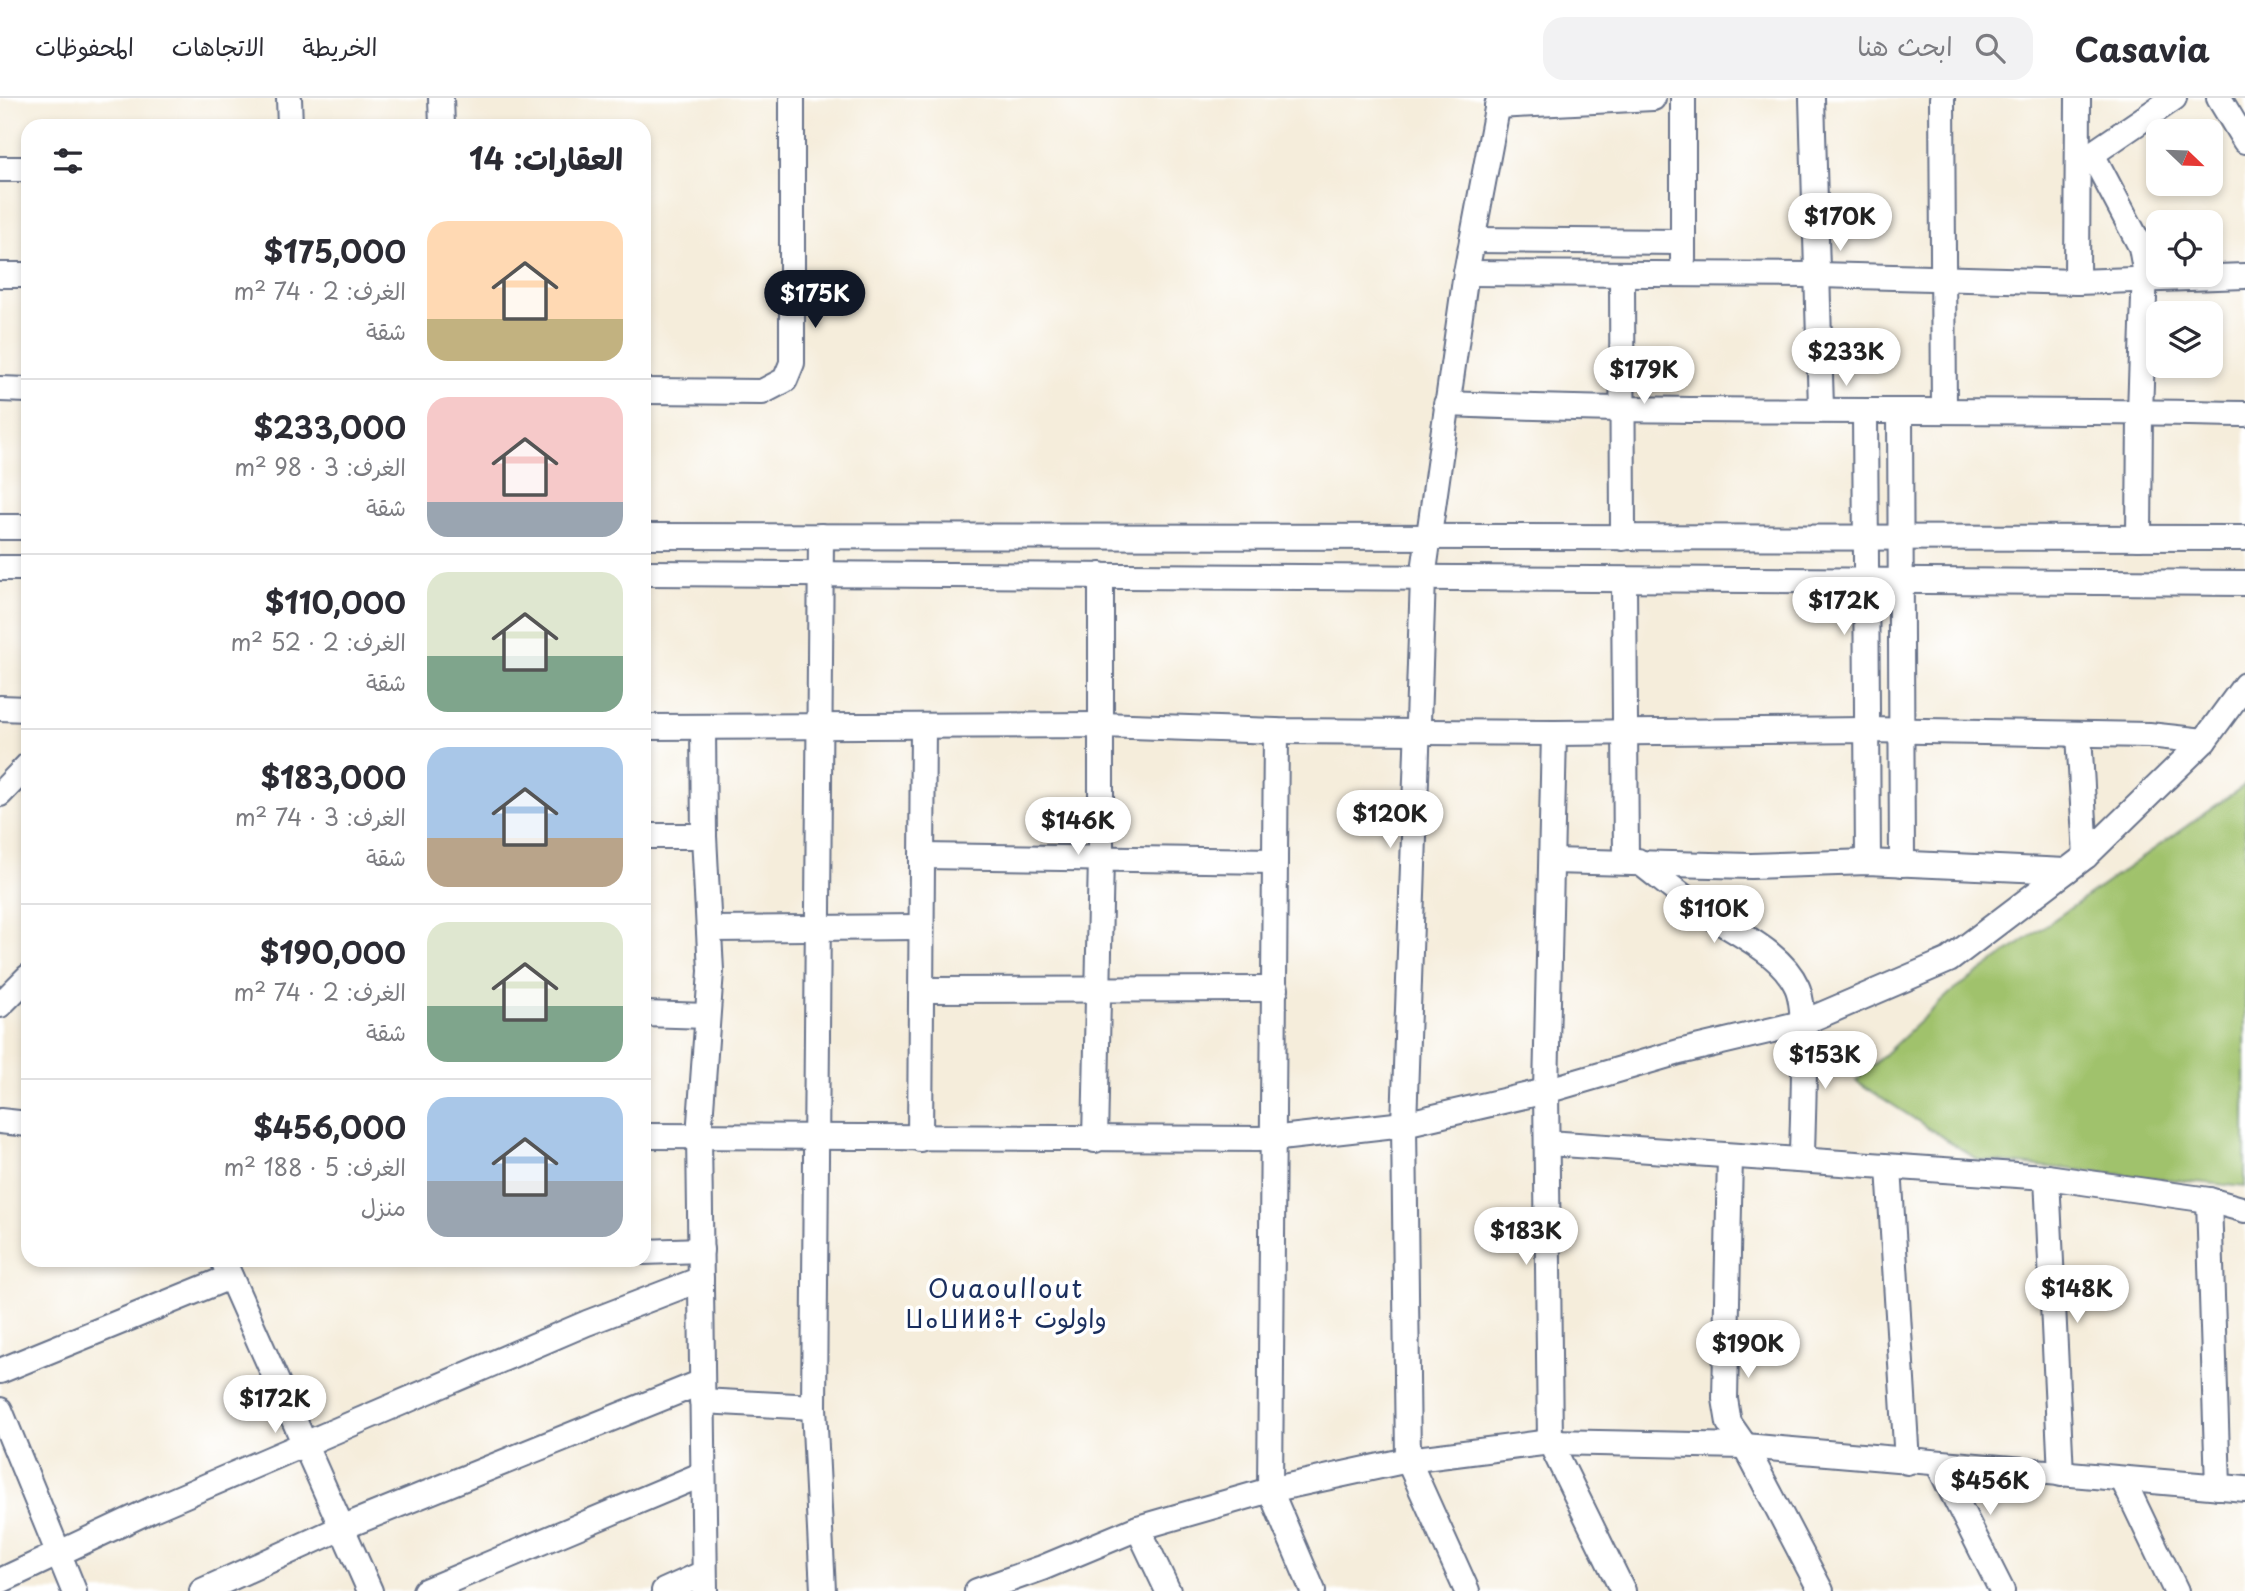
<!DOCTYPE html>
<html lang="ar">
<meta charset="utf-8">
<style>
body{margin:0;font-family:"Playpen Sans","Playpen Sans Arabic","Noto Sans Tifinagh",sans-serif;background:#f2f2f3;color:#2b2b33;direction:rtl;height:100vh;display:flex;flex-direction:column;font-size:26px;white-space:nowrap}
*{box-sizing:border-box;margin:0}
p{font-size:23px;color:#7c7c81}
.icon{flex:none;width:38px;height:38px;fill:none;stroke:currentColor;stroke-width:2;stroke-linecap:round;stroke-linejoin:round}
.map{position:relative;flex:1;overflow:hidden;direction:ltr}
.sheet{position:absolute;left:21px;top:21px;width:630px;height:1148px;display:flex;flex-direction:column;background:#fff;border-radius:21px;box-shadow:0 4px 10px #0003;direction:rtl}
.sheet>*{flex:none}
.needle{width:46px;rotate:113deg}
.controls{position:absolute;left:2146px;top:21px;display:grid;gap:14px}
.controls a{display:grid;place-items:center;width:77px;height:77px;border-radius:14px;background:#fff;box-shadow:0 4px 10px #0003;font-size:35px}
.price{position:absolute;translate:-50% -60px;padding:0 16px;border-radius:24px;background:#fff;color:#222;font-size:23px;line-height:46px;filter:drop-shadow(0 2px 4px #0008)}
.price::after{content:'';position:absolute;left:50%;top:42px;width:21px;height:16px;margin-left:-10px;background:inherit;clip-path:polygon(0 0,100% 0,50% 100%)}
.price.selected{background:#111827;color:#fff}
ul{padding:0;list-style:none}
li{display:flex;align-items:center;gap:21px;height:175px;padding:0 28px}
li+li{border-top:2px solid #e1e1e2}
li span{display:grid;place-items:center;flex:none;width:196px;height:140px;border-radius:21px;color:#555}
li>.icon{margin-inline-start:auto}
span .icon{width:84px;height:84px;fill:#fffc;stroke-width:1}
li b{font-size:30px}
h2{display:flex;justify-content:space-between;align-items:center;height:84px;padding:0 28px;font-size:30px}
header{display:flex;align-items:center;gap:42px;box-sizing:border-box;height:98px;padding:0 35px;background:#fff;border-bottom:2px solid #e1e1e2}
header strong{font-size:33px}
nav{display:flex;gap:38px;margin-inline-start:auto;font-size:24px}
.search{width:490px;height:63px;background:#f2f2f3;display:flex;align-items:center;gap:18px;box-sizing:border-box;padding:0 24px;border-radius:21px;color:#7c7c81;font-size:26px}
.map>svg:first-child{display:block}
.green{fill:#a0c26c;stroke:#5e7865;stroke-width:2}
.lines{fill:none;stroke-linecap:round;stroke-linejoin:round}
.minor-casing{stroke:#67728a;stroke-width:28}
.minor{stroke:#fff;stroke-width:24}
.labels{text-anchor:middle;stroke-width:7;stroke-linejoin:round;paint-order:stroke}
.quarter-label{font-size:26px;letter-spacing:2px;fill:#1b2f5e;stroke:#fff}
</style>
<header>
<strong>Casavia</strong>
<div class="search"><svg class="icon" aria-label="search" viewBox="0 0 24 24"><circle cx="10" cy="10" r="6"/><path d="M15 15l6 6"/></svg>ابحث هنا</div>
<nav><a>الخريطة</a><a>الاتجاهات</a><a>المحفوظات</a></nav>
</header>
<div class="map">
<svg width="2245" height="1493" viewBox="0 0 2245 1493">
<rect width="100%" height="100%" fill="#fff"/>
<filter id="ink" filterUnits="userSpaceOnUse"><feTurbulence type="fractalNoise" baseFrequency=".0143" numOctaves="2"/><feDisplacementMap in="SourceGraphic" scale="14" xChannelSelector="R" yChannelSelector="G"/><feConvolveMatrix kernelMatrix="1 2 1 2 8 2 1 2 1" color-interpolation-filters="sRGB"/></filter>
<filter id="wash" filterUnits="userSpaceOnUse"><feTurbulence type="fractalNoise" baseFrequency=".00686" numOctaves="4" result="noise"/><feDisplacementMap in="SourceGraphic" scale="28" xChannelSelector="R" yChannelSelector="G"/><feGaussianBlur stdDeviation="1.57" result="paint"/><feColorMatrix in="noise" values="0 0 0 0 0 0 0 0 0 0 0 0 0 0 0 0 0 1.4 0 .05"/><feComposite in="paint" operator="in"/></filter>
<g filter="url(#wash)">
<rect width="100%" height="100%" fill="#f5eddb"/>
<path class="green" d="M2245 687V1089L1978 1062 1856 983 1950 895Z"/>
</g>
<g filter="url(#ink)">
<g class="lines">
<g class="minor-casing">
<g id="minor">
<path d="M289 0 290 28"/>
<path d="M441 0 442 28"/>
<path d="M1683 0V161"/>
<path d="M1812 0 1821 310"/>
<path d="M1942 0 1944 312"/>
<path d="M2219 0 2245 43"/>
<path d="M1497 8 1653 0"/>
<path d="M2079 55 2092 56 2141 149 2145 171 2140 314 2139 440"/>
<path d="M2092 56 2174 0"/>
<path d="M0 71H28"/>
<path d="M1472 142 1682 144"/>
<path d="M1466 175 1819 177 2077 184 2245 178"/>
<path d="M1622 176 1623 440"/>
<path d="M0 177H28"/>
<path d="M2077 184 2078 0"/>
<path d="M0 291 28 292"/>
<path d="M644 293 762 294 785 282 792 265V0"/>
<path d="M1446 306C1713 317 1979 310 2245 316"/>
<path d="M1865 314 1868 764"/>
<path d="M1900 314 1902 766"/>
<path d="M0 429H28"/>
<path d="M644 438 2245 440"/>
<path d="M821 438 814 1309 823 1493"/>
<path d="M0 470H28"/>
<path d="M644 475 2245 485"/>
<path d="M1624 482 1626 762"/>
<path d="M0 610 28 611"/>
<path d="M644 629 1102 627 1276 633 1554 635 1867 632 2149 637 2204 643"/>
<path d="M703 629 704 738 711 873 699 1038 705 1493"/>
<path d="M1276 633 1270 1392 1313 1493"/>
<path d="M1554 635 1546 993 1550 1344 1623 1493"/>
<path d="M2079 636 2086 758"/>
<path d="M0 696 28 667"/>
<path d="M644 738H704"/>
<path d="M922 758 1275 763"/>
<path d="M1552 763 1751 768 1868 764 2066 773"/>
<path d="M1638 763C1659 779 1680 797 1702 812 1733 834 1781 853 1797 889 1809 915 1802 1026 1802 1061"/>
<path d="M710 831 920 829"/>
<path d="M922 892 1276 891"/>
<path d="M0 907 28 879"/>
<path d="M644 916 707 918"/>
<path d="M0 1023 28 1026"/>
<path d="M644 1038 1271 1041 1404 1026 1546 993 1679 954 1802 925 1949 862 2086 758 2204 643 2245 587"/>
<path d="M920 1041 923 628"/>
<path d="M1095 1042 1101 759V477"/>
<path d="M1548 1045 2047 1079 2209 1102 2245 1112"/>
<path d="M1730 1058 1725 1301 1729 1325 1745 1348 1821 1493"/>
<path d="M1889 1069 1907 1364"/>
<path d="M2047 1079 2061 1376"/>
<path d="M2209 1102 2218 1389"/>
<path d="M644 1154 701 1152"/>
<path d="M223 1162 370 1493"/>
<path d="M0 1273 230 1179"/>
<path d="M702 1303 814 1309"/>
<path d="M0 1312 74 1493"/>
<path d="M1938 1366 2002 1493"/>
<path d="M2123 1382 2176 1493"/>
<path d="M1138 1430 1168 1493"/>
<path d="M0 1483 153 1411 587 1225 701 1181"/>
<path d="M202 1493 341 1430 702 1284"/>
<path d="M425 1493 703 1376"/>
<path d="M664 1493 704 1475"/>
<path d="M977 1493 1042 1470 1138 1430 1270 1392 1408 1362 1550 1344 1745 1348 2245 1391"/>
<path d="M1467 1493 1408 1362 1404 1026 1423 480 1466 175 1499 0"/>
</g>
</g>
<use href="#minor" class="minor"/>
</g>
</g>
<g class="labels">
<g class="quarter-label">
<text x="1006" y="1200">Ouaoullout<tspan x="1006" dy="30">ⵡⴰⵡⵍⵍⵓⵜ واولوت</tspan></text>
</g>
</g>
</svg>
<div class="controls">
<a><svg class="needle" viewBox="-14 -14 28 28"><path d="M0-13l5 13h-10z" fill="#e53935"/><path d="M0 13l5-13h-10z" fill="#7c7c81"/></svg></a>
<a><svg class="icon" aria-label="locate" viewBox="0 0 24 24"><circle cx="12" cy="12" r="6"/><path d="M12 2v4M12 18v4M2 12h4M18 12h4"/></svg></a>
<a><svg class="icon" aria-label="layers" viewBox="0 0 24 24"><path d="M12 4l9 5-9 5-9-5zM3 14l9 5 9-5"/></svg></a>
</div>
<b class="price" style="left:1840px;top:155px">$170K</b>
<b class="price selected" style="left:815px;top:232px">$175K</b>
<b class="price" style="left:1846px;top:290px">$233K</b>
<b class="price" style="left:1644px;top:308px">$179K</b>
<b class="price" style="left:1844px;top:539px">$172K</b>
<b class="price" style="left:1390px;top:752px">$120K</b>
<b class="price" style="left:1078px;top:759px">$146K</b>
<b class="price" style="left:1714px;top:847px">$110K</b>
<b class="price" style="left:1825px;top:993px">$153K</b>
<b class="price" style="left:1526px;top:1169px">$183K</b>
<b class="price" style="left:2077px;top:1227px">$148K</b>
<b class="price" style="left:1748px;top:1282px">$190K</b>
<b class="price" style="left:275px;top:1337px">$172K</b>
<b class="price" style="left:1990px;top:1419px">$456K</b>
<section class="sheet">
<h2>العقارات: 14<svg class="icon" aria-label="filters" viewBox="0 0 24 24"><path d="M4 7h16M4 17h16"/><circle cx="9" cy="7" r="2"/><circle cx="15" cy="17" r="2"/></svg></h2>
<ul>
<li><span style="background:linear-gradient(#ffd9b3 70%,#c2b280 0)"><svg class="icon" aria-label="home" viewBox="0 0 24 24"><path d="M3 11l9-7 9 7M6 9v11h12V9"/></svg></span><div><b>$175,000</b><p>الغرف: 2 · 74 m²</p><p>شقة</p></div></li>
<li><span style="background:linear-gradient(#f6c9c9 75%,#9aa5b1 0)"><svg class="icon" aria-label="home" viewBox="0 0 24 24"><path d="M3 11l9-7 9 7M6 9v11h12V9"/></svg></span><div><b>$233,000</b><p>الغرف: 3 · 98 m²</p><p>شقة</p></div></li>
<li><span style="background:linear-gradient(#dfe7d0 60%,#7fa58c 0)"><svg class="icon" aria-label="home" viewBox="0 0 24 24"><path d="M3 11l9-7 9 7M6 9v11h12V9"/></svg></span><div><b>$110,000</b><p>الغرف: 2 · 52 m²</p><p>شقة</p></div></li>
<li><span style="background:linear-gradient(#a9c7e8 65%,#b9a48a 0)"><svg class="icon" aria-label="home" viewBox="0 0 24 24"><path d="M3 11l9-7 9 7M6 9v11h12V9"/></svg></span><div><b>$183,000</b><p>الغرف: 3 · 74 m²</p><p>شقة</p></div></li>
<li><span style="background:linear-gradient(#dfe7d0 60%,#7fa58c 0)"><svg class="icon" aria-label="home" viewBox="0 0 24 24"><path d="M3 11l9-7 9 7M6 9v11h12V9"/></svg></span><div><b>$190,000</b><p>الغرف: 2 · 74 m²</p><p>شقة</p></div></li>
<li><span style="background:linear-gradient(#a9c7e8 60%,#9aa5b1 0)"><svg class="icon" aria-label="home" viewBox="0 0 24 24"><path d="M3 11l9-7 9 7M6 9v11h12V9"/></svg></span><div><b>$456,000</b><p>الغرف: 5 · 188 m²</p><p>منزل</p></div></li>
</ul>
</section>
</div>
